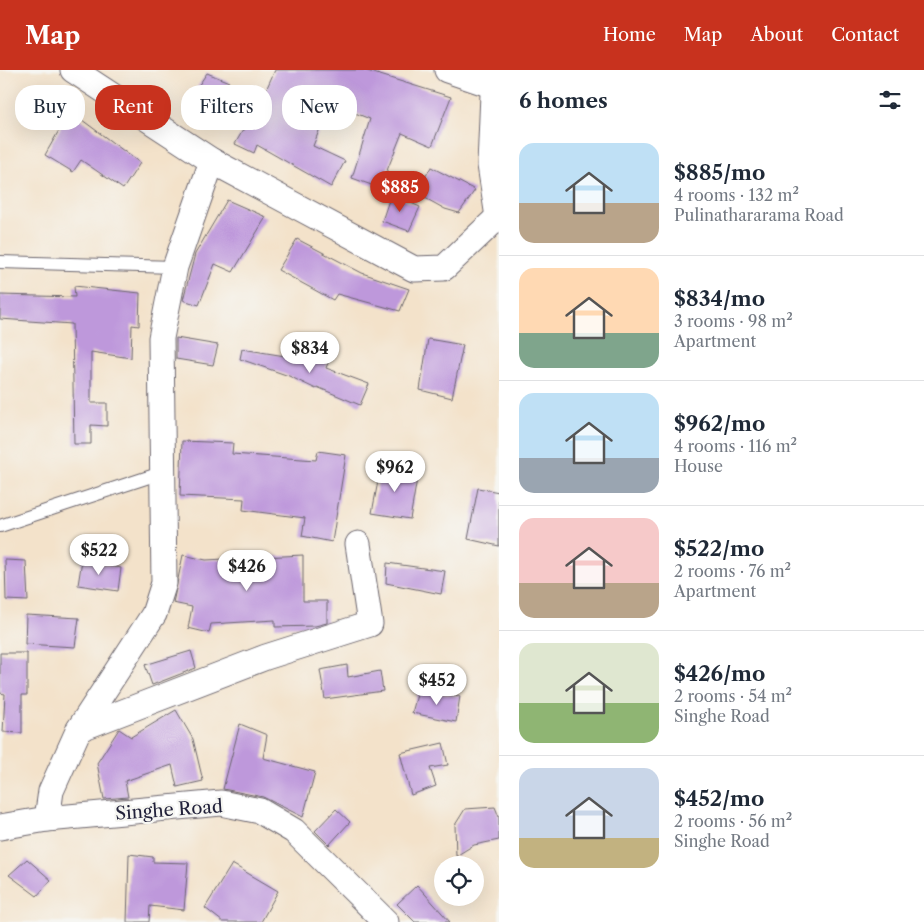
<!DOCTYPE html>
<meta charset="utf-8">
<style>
body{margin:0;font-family:"Libre Caslon Text",serif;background:#f2f2f3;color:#1f2937;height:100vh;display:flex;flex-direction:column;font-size:19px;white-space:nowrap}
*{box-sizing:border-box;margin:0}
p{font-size:16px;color:#747a83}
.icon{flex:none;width:28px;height:28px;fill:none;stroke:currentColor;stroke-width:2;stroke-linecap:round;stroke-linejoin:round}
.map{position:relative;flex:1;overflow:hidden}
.side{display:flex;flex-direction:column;background:#fff;width:425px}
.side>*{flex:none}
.hud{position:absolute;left:15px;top:15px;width:409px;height:45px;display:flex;gap:10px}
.fabs{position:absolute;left:434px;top:786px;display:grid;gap:10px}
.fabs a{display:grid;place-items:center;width:50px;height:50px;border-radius:50%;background:#fff;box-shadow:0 5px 20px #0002;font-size:25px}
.price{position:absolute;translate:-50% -42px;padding:0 11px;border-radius:18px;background:#fff;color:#222;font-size:16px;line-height:32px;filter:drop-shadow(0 1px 2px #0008)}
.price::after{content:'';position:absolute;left:50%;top:30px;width:15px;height:11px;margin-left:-8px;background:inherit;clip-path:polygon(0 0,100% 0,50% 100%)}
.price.on{background:#c8321e;color:#fff}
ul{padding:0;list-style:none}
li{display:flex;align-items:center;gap:15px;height:125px;padding:0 20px}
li+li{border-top:1px solid #e0e1e3}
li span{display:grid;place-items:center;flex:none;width:140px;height:100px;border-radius:15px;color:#555}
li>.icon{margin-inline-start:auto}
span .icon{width:60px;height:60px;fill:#fffc;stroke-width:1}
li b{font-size:21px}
h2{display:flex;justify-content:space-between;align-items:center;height:60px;padding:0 20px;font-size:21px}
.chip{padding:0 18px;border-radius:20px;background:#fff;box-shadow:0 5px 20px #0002;font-size:18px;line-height:45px}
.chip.on{background:#c8321e;color:#fff}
header{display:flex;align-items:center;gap:30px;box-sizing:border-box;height:70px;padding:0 25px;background:#c8321e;color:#fff}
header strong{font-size:24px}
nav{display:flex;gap:28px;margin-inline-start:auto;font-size:18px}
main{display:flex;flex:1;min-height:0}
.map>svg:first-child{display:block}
.building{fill:#be98db}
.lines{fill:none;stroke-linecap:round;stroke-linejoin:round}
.lane-casing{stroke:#6b656d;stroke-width:14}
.street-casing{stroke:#6b656d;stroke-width:27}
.lane{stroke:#fff;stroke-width:12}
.street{stroke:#fff;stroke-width:25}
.labels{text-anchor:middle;stroke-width:4.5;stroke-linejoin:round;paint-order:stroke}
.street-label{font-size:18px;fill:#22223b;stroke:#f6f6f2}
</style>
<header>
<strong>Map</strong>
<nav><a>Home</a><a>Map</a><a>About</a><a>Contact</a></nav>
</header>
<main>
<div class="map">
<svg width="499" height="852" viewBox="0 0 499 852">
<rect width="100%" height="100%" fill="#f6f6f2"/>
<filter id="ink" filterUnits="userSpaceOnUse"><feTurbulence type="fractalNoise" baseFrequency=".02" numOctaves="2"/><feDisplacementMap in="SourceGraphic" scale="10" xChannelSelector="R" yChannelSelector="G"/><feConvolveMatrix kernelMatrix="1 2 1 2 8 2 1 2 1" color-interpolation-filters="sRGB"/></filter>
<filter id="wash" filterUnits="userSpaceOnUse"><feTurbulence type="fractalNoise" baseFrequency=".0096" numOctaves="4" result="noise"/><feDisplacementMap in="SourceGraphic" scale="20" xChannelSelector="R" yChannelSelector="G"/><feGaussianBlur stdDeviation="1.12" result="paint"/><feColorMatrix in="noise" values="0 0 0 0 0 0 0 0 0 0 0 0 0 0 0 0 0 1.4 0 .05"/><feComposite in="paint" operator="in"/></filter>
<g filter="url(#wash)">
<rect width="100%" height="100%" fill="#f3e2ca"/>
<g id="blocks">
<g class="building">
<path d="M275 0H364L451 27 432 76 402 63 380 118 352 108 370 49 330 33 313 76 345 91 331 117 257 75 254 83 235 74 254 41 256 42Z"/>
<path d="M207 3 229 12 211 49 185 35Z"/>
<path d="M70 41 140 93 123 119 81 90 73 102 45 85Z"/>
<path d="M431 97 475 120 459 143 445 139 416 123Z"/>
<path d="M391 124 420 137 409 161 382 151Z"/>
<path d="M227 130 266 147 233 202 215 194 199 235 183 230 195 184Z"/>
<path d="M297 169 362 203 409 219 400 241 337 224 333 230 278 200Z"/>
<path d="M74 216 140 223 139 256 132 255 131 288 91 282V333H107V356L91 355V374H74L72 254 0 249V225L75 227Z"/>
<path d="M176 268 218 275 213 295 176 289Z"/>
<path d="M428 269 463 275 452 328 420 320Z"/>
<path d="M242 279 328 293 326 298 369 314 360 335 317 317 316 319 289 306 240 289Z"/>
<path d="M182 371 233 373 232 384 316 390 318 381 346 385 332 472 302 466 305 448 243 440 244 429 180 426Z"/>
<path d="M381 395 418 403 410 449 372 443Z"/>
<path d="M478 418 499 422V476L468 469Z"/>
<path d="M183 485 206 490 303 485V531H327V553L315 556 275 557V550L211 554 209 563 188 558 192 537 173 533Z"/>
<path d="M5 490 26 491 28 531 6 530Z"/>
<path d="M82 490 121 498 118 521 78 515Z"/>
<path d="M387 493 445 501 441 524 386 513Z"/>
<path d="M26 545 79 548 75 577 25 574Z"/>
<path d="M191 581 196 598 152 615 145 595Z"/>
<path d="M0 583H27V625H22V663L3 662 5 624 0 623Z"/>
<path d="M347 595 348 607 380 601 383 621 325 629 320 600Z"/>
<path d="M418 621 460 626 456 652 412 643Z"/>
<path d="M176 640 193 669 203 711 177 717 172 695 125 711 128 727 104 729 97 693 119 659 131 667Z"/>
<path d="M240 654 267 665 263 688 315 702 303 747 263 727 223 719Z"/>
<path d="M443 673 448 695 430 698 436 716 411 725 400 683Z"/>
<path d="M495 737 499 747V770L474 775 456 786 455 755 465 739Z"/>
<path d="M336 739 350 752 329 775 315 761Z"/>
<path d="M129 784 153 787V792L188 793 184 840 150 836 149 852H127Z"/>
<path d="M27 789 51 810 37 826 9 805Z"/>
<path d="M232 794 278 821 261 852H223L205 838Z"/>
<path d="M417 815 450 852H415L397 834Z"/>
</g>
</g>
</g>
<g filter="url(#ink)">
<use href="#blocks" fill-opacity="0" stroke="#6b656d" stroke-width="1"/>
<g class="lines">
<g class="lane-casing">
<g id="lane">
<path d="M0 192 175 197"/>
<path d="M0 456 164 402"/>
</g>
</g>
<g class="street-casing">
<g id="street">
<path d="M73 0 212 91 414 199 444 198 498 147"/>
<path d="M447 0 494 16"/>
<path d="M494 0 490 95 498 147"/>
<path d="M79 659 266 587 370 554 358 474"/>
<path d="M47 749 51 721 79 659 154 544 164 513 161 268 175 197 212 91"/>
<path d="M0 757 47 749 221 733 260 741 294 761 386 852"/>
</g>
</g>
<use href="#lane" class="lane"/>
<use href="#street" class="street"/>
</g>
</g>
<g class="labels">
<g class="street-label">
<text transform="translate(169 740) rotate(-4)" y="6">Singhe Road</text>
</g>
</g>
</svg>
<div class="fabs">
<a><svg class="icon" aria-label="locate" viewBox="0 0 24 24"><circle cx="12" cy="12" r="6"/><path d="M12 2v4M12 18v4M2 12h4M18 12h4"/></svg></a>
</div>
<b class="price on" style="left:400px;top:143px">$885</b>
<b class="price" style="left:310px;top:304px">$834</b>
<b class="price" style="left:395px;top:423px">$962</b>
<b class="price" style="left:99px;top:506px">$522</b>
<b class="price" style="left:247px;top:522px">$426</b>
<b class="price" style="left:437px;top:636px">$452</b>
<div class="hud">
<a class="chip">Buy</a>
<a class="chip on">Rent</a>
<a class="chip">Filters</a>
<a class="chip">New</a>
</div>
</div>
<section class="side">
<h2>6 homes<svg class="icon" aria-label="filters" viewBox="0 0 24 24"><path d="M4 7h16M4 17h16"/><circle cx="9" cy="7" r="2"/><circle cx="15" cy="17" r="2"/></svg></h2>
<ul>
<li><span style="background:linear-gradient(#bfe0f5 60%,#b9a48a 0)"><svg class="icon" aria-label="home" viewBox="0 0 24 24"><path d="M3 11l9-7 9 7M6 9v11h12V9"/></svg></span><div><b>$885/mo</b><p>4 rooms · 132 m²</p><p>Pulinathararama Road</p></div></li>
<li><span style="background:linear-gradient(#ffd9b3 65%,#7fa58c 0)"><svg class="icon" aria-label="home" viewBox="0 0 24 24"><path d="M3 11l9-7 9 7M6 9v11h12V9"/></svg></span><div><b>$834/mo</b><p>3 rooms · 98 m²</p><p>Apartment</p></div></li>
<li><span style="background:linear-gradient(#bfe0f5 65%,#9aa5b1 0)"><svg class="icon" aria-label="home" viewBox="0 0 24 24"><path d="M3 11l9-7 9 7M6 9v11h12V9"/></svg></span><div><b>$962/mo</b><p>4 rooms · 116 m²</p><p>House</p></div></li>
<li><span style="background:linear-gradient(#f6c9c9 65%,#b9a48a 0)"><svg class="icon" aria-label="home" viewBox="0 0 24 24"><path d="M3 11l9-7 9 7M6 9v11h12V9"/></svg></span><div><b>$522/mo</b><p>2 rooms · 76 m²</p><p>Apartment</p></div></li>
<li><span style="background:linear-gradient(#dfe7d0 60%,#8fb573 0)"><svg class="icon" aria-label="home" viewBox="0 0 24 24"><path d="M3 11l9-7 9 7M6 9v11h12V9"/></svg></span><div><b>$426/mo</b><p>2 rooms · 54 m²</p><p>Singhe Road</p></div></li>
<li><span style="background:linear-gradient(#c9d6e8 70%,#c2b280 0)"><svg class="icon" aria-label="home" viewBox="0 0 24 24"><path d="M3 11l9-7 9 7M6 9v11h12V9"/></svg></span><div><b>$452/mo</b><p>2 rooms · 56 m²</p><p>Singhe Road</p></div></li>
</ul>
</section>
</main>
